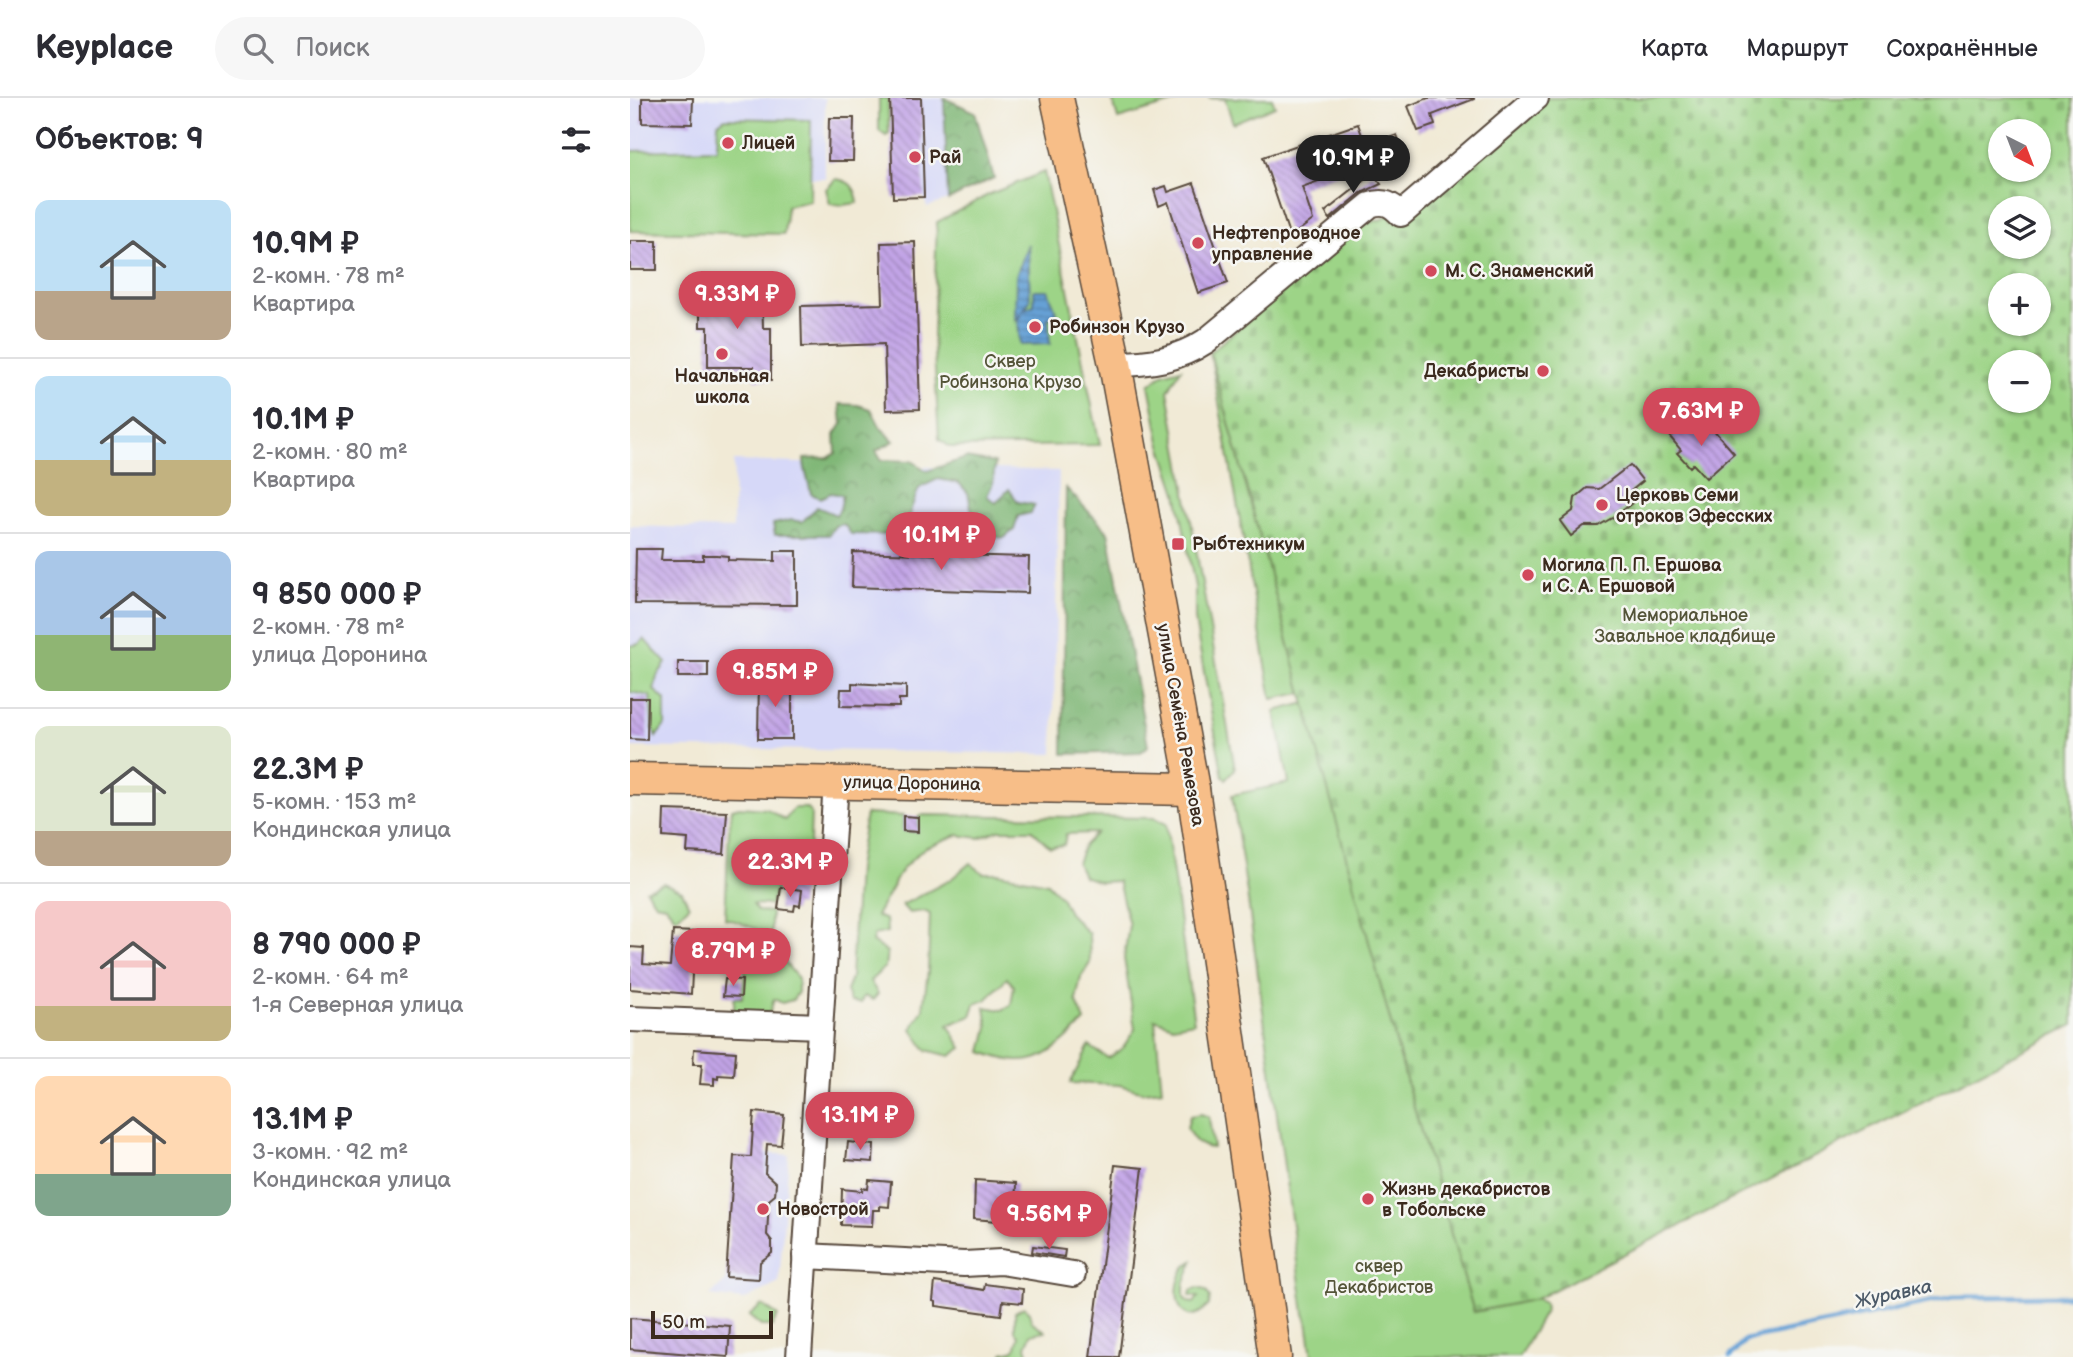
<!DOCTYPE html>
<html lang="ru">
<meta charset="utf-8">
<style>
body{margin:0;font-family:"Balsamiq Sans",sans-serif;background:#f7f7f7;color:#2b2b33;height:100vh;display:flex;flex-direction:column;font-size:26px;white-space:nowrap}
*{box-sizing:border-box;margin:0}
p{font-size:23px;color:#7c7c81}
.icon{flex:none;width:38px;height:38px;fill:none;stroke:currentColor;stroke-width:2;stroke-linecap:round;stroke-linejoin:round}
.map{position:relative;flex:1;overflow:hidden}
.side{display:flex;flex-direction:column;background:#fff;width:630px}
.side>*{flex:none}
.needle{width:46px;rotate:138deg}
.tools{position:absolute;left:1358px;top:21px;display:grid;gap:14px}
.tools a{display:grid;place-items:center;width:63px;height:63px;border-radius:50%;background:#fff;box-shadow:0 2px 5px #0004;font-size:35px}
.scale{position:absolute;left:21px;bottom:18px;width:122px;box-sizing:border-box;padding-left:7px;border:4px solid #3b2a1e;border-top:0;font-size:19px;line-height:24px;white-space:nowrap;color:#3b2a1e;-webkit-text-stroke:5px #f6f6f2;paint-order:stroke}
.price{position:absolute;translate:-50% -60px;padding:0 16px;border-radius:24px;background:#d1495b;color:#fff;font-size:23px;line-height:46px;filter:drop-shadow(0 2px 4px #0008)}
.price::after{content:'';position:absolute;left:50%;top:42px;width:21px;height:16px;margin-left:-10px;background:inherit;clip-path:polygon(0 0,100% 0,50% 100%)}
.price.selected{background:#222;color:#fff}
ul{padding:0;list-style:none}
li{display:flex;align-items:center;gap:21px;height:175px;padding:0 35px}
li+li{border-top:2px solid #e1e1e2}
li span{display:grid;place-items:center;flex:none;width:196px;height:140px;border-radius:14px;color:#555}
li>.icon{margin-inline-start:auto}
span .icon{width:84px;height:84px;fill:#fffc;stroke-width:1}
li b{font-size:30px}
h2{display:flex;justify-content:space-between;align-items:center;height:84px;padding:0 35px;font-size:30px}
header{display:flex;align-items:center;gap:42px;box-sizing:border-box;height:98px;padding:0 35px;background:#fff;border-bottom:2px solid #e1e1e2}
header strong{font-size:33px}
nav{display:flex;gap:38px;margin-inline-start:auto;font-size:24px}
.search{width:490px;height:63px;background:#f7f7f7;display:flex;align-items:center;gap:18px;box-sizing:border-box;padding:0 24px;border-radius:38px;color:#7c7c81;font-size:26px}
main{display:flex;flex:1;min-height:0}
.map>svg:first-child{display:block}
.built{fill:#d6d8f8}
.green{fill:#9dd487;stroke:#6c7f52;stroke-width:2}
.forest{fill:url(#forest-crowns);stroke:#5c7049;stroke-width:2}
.cemetery{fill:url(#cemetery-stones);stroke:#6c7f52;stroke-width:2;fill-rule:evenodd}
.water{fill:url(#water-rules);stroke:#50667a;stroke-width:2}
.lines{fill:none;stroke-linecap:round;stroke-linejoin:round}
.stream{stroke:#66a1d6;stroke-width:5}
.building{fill:url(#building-back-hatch)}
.minor-casing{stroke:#56473a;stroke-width:28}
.major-casing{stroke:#56473a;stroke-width:35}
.minor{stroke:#fff;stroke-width:24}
.major{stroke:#f7be88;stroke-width:32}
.poi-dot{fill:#d1495b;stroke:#f6f6f2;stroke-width:2.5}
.labels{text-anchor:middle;stroke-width:5;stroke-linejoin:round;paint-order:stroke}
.poi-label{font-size:18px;font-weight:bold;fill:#3b2a1e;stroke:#f6f6f2;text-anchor:start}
.park-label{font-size:18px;fill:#545438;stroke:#f6f6f2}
.street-label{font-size:18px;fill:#3b2a1e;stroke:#f6f6f2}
.water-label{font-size:19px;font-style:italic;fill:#4c5a68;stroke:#f6f6f2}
</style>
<header>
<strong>Keyplace</strong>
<div class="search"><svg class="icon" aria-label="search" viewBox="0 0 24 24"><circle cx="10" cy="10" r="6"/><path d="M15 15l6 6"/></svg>Поиск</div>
<nav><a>Карта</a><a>Маршрут</a><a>Сохранённые</a></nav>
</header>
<main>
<section class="side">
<h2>Объектов: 9<svg class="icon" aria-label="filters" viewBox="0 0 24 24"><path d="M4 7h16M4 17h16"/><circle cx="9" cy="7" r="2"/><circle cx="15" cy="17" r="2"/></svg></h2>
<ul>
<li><span style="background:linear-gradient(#bfe0f5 65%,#b9a48a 0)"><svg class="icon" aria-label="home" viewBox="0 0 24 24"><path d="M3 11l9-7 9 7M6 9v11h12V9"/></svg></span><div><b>10.9M ₽</b><p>2-комн. · 78 m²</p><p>Квартира</p></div></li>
<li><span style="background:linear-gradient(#bfe0f5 60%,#c2b280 0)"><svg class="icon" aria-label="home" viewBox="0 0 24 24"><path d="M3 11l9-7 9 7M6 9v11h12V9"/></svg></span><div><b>10.1M ₽</b><p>2-комн. · 80 m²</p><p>Квартира</p></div></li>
<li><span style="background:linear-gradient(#a9c7e8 60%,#8fb573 0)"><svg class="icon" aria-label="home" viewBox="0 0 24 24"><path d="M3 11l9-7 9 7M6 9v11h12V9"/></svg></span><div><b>9 850 000 ₽</b><p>2-комн. · 78 m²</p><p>улица Доронина</p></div></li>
<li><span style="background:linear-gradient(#dfe7d0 75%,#b9a48a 0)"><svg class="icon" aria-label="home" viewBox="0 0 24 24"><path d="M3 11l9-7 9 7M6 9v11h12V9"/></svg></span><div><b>22.3M ₽</b><p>5-комн. · 153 m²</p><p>Кондинская улица</p></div></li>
<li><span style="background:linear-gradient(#f6c9c9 75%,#c2b280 0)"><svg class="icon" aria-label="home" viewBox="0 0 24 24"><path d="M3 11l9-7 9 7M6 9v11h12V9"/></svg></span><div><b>8 790 000 ₽</b><p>2-комн. · 64 m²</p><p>1-я Северная улица</p></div></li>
<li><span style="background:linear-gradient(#ffd9b3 70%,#7fa58c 0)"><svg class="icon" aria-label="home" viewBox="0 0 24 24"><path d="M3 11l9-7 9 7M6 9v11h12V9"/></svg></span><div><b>13.1M ₽</b><p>3-комн. · 92 m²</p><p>Кондинская улица</p></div></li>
</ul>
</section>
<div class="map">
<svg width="1443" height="1259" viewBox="0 0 1443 1259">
<defs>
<pattern id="forest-crowns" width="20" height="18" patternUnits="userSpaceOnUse" patternTransform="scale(1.75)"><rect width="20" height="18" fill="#7eb674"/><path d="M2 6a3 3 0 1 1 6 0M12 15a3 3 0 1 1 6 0" fill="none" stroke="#68945f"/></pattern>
<pattern id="cemetery-stones" width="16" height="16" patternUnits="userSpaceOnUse" patternTransform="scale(1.75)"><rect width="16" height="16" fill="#9dd487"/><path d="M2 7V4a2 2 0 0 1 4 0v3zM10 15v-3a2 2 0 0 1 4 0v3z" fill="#88b674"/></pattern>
<pattern id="water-rules" width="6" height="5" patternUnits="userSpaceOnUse" patternTransform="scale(1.75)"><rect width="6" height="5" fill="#66a1d6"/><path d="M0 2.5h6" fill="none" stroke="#5583ad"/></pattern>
<pattern id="building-back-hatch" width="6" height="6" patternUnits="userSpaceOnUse" patternTransform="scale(1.75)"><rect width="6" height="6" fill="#c2a4e7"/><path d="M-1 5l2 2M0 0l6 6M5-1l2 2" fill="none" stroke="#9f86bb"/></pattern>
</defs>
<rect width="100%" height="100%" fill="#f6f6f2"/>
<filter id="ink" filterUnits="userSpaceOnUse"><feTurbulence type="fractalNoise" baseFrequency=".0143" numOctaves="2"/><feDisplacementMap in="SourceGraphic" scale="14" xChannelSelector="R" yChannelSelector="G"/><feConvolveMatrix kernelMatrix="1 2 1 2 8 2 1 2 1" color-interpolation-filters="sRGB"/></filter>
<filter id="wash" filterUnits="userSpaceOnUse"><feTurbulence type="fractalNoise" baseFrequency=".00686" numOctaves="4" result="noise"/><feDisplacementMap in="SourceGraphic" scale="28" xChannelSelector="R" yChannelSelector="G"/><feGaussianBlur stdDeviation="1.57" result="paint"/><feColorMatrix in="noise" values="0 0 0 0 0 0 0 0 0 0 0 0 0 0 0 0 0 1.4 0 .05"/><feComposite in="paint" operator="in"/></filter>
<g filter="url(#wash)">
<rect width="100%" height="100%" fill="#f1ead6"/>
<g class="built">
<path d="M0 0H195V80H180V103L157 108 154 136 0 133Z"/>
<path d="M291 0H314L318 102 297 109 294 99Z"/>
<path d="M104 363 429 373 423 656 0 649V428L103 431Z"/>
<path d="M136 1055 159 1057 149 1185 114 1202 80 1198 96 1183V1179L128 1181 130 1159 142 1155V1143L137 1137 139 1102 145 1097 146 1085 141 1080H135Z"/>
</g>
<g class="green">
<path d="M249 0H258L259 36 256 38 249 33Z"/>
<path d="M482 0H559L488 21Z"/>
<path d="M578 0H642L645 8 603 25 595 1Z"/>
<path d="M95 20 181 22 180 103 157 108 154 136 0 133V53L87 51 88 25Z"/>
<path d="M414 74 470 347 320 349 309 341 303 237 307 124 360 96Z"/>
<path d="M206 81C221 83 226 90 228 105L213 107 200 106 196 91Z"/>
<path d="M580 254 672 595 642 601Z"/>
<path d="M551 271 538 293 605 671 596 681 593 679 568 541 565 521V489L547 395 530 344 519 287 533 276Z"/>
<path d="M14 541 36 565 27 578 24 592 35 602V627L26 639 23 630 20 598 0 594V548L9 546Z"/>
<path d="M676 605 780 996 844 1214 906 1201 914 1205 915 1213 889 1259H682L677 1223 674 1216 617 795 602 697 659 685 645 613Z"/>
<path d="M109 709 137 711 155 722 164 710H177L181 715 179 774 166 785 148 786 140 807 123 806 127 813 141 814V836C124 831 111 824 95 820L99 732 102 711Z"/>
<path d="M236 716 273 718V733L287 734 288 719 291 717 524 720 536 726 564 924 543 928 525 921 532 992 513 994 490 987 440 985 459 948 478 960 492 951 505 931 494 860 499 827 488 783 470 784 453 778 447 765 454 747 466 735 436 736 434 747 420 749 402 732H369L349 740 327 737 294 750 272 771 246 818 256 822 257 834 244 837 242 844 257 854 255 869 240 883 248 896 243 902 234 898 230 905 220 904 216 893 221 880 227 770Z"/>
<path d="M340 765 353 775H368L417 785 431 799 439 815 459 836 460 865 451 879 446 902 455 923C419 959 403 974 352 954L358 929 355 909 372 912 381 907 384 888 377 880 356 902 345 906 341 918 318 927 332 950 320 958 296 952 282 931 293 911 298 874 300 816 294 813 279 815 272 807 320 782Z"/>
<path d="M33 785 52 793 59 808 46 820 35 807 25 805 16 792Z"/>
<path d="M130 841H138C149 854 156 868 168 880V894L163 902 152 905 144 901 140 914 112 919 104 912V900H112L118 846Z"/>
<path d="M571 1016 579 1019 583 1050C569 1049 563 1042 557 1030L560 1018Z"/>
<path d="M563 1163 554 1187V1200L558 1204 564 1205 568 1199 560 1198 561 1193 567 1190 575 1192 580 1199 579 1207C544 1242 537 1176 563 1163Z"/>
<path d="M132 1207 148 1218 142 1228H131L119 1218Z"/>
<path d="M394 1209 400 1214 401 1223 415 1233 401 1236 396 1248 399 1259H373V1255L385 1252 389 1239 385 1233V1214Z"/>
</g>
<g class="forest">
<path d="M314 0 345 14 364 80 318 102Z"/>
<path d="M210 306 228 307 241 311 251 330 264 343 246 353 251 362 282 363 297 373 336 360 365 365 363 385 357 398 366 405 379 391 388 404 405 407 401 415 388 418 384 432 374 440 355 437 342 414 338 395 329 385 308 381 289 390 281 411 279 431 265 437 221 436 214 426 205 428 199 437H145L143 426 162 422 172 424 187 409 206 417 210 411 213 397 201 395 190 400 181 396C179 383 174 374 174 361L198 360 206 355 205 337 212 326Z"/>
<path d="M436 390 478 434 518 648 511 654 433 656Z"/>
</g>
<path class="cemetery" d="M894 0H1443V927L906 1201 844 1214 780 996 580 254 734 126 753 121 762 114ZM1370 33H1409V72H1370ZM1370 110H1409V149H1370ZM1370 187H1409V226H1370ZM1370 264H1409V303H1370Z"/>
<path class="water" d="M398 146 400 203 394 211 404 207V192H418L428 219 418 220 420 246 390 247 388 222 391 216 385 223 386 178Z"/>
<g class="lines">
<path class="stream" d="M1100 1259 1115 1242 1323 1199 1443 1198"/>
</g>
<g id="blocks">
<g class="building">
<path d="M12 0H63L62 26 12 25Z"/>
<path d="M260 0H291L294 99 263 100Z"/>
<path d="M798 0H844V1L802 17 805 27 788 33 778 8Z"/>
<path d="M199 20H224L223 63H198Z"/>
<path d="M728 26 736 48 767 37 773 52 672 89 683 122 660 139 633 59Z"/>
<path d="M743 76 751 86 731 95 700 121 695 114Z"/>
<path d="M564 85 598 185 568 195 538 104 529 108 524 92 536 88 538 94Z"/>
<rect x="0" y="143" width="27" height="29"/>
<path d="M285 144 290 311 256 312 254 246 172 249 171 208 253 206 251 145Z"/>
<path d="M70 193H132L133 230H141V282H124V269H78V229H70Z"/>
<path d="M1061 321 1073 336 1081 329 1104 355 1076 380 1063 366 1060 369 1047 355 1051 352 1040 339Z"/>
<path d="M1000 367 1013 383 1001 393 1007 401 987 417 968 428H954L941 438 930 423 943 413 945 400 957 390 969 391Z"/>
<path d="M6 451H32L31 462H73V457H86L98 458V462L145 463V453H167V507L5 506Z"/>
<path d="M223 454 399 459 398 495 222 489Z"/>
<rect x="48" y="564" width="30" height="15"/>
<path d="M129 580H162V641H128Z"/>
<path d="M222 585 276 588V601H269V609L210 608 211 591H222Z"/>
<path d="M0 600H18L17 642 0 641Z"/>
<path d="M34 712 97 714 94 756 57 754 58 741 33 739Z"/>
<path d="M273 718 288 719V734L273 733Z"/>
<path d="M151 789 172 792 170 808 165 807 164 813 148 811Z"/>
<path d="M43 833 64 834 61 896 0 891V849L14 850 13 866 40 868Z"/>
<path d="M95 881 112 882 111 899 93 898Z"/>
<path d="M64 951 106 954 104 978 88 977V981L84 980V987L70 986 72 966H63Z"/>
<path d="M124 1014 154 1017 151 1047 137 1046 135 1075 146 1085 145 1097 139 1102 137 1137 142 1143V1155L130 1164 129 1181 96 1179 104 1058 121 1059Z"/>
<path d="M218 1044 244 1047 243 1064 216 1062Z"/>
<path d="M485 1067 513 1070 489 1259H460Z"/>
<path d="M239 1082 261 1084 259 1109 250 1108V1112H243L242 1128 211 1127 212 1091 232 1093V1090L238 1091Z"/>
<path d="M345 1082 386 1085 385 1111H392L391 1125 344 1121Z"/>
<path d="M403 1148 435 1152 434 1159 402 1154Z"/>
<path d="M305 1184 354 1192 355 1186 393 1191 392 1205 373 1203 371 1217 306 1208V1204L303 1203Z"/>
<path d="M0 1220 100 1228 98 1259 0 1251Z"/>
</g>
</g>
</g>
<g filter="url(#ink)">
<use href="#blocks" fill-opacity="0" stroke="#56473a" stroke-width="2"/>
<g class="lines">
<g class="minor-casing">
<g id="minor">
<path d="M485 266C519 266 547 262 576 243L740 107C754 102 761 106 771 116L906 0"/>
<path d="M0 921 190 928"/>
<path d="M175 1158 334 1166 371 1164 443 1176"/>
<path d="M169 1259 206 684"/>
</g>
</g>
<g class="major-casing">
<g id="major">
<path d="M427 0 485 266 563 691 645 1259"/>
<path d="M0 681 563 691"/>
</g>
</g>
<use href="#minor" class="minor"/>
<use href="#major" class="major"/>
</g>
</g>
<g class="poi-dot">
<circle cx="98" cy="45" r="7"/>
<circle cx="285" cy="59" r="7"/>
<circle cx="568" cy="145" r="7"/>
<circle cx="801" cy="173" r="7"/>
<circle cx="405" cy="229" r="7"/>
<circle cx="92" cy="256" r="7"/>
<circle cx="913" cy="273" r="7"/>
<circle cx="972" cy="407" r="7"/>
<rect x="541" y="439" width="14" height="14" rx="3.5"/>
<circle cx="898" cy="477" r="7"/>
<circle cx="738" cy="1101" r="7"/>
<circle cx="133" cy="1111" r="7"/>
</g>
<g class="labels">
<g class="poi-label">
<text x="112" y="51">Лицей</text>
<text x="299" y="65">Рай</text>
<text x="582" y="141">Нефтепроводное<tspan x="582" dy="21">управление</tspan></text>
<text x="815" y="179">М. С. Знаменский</text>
<text x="419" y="235">Робинзон Крузо</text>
<text x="899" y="279" text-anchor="end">Декабристы</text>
<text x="92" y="284" text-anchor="middle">Начальная<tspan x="92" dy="21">школа</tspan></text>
<text x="986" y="403">Церковь Семи<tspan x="986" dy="21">отроков Эфесских</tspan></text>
<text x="562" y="452">Рыбтехникум</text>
<text x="912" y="473">Могила П. П. Ершова<tspan x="912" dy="21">и С. А. Ершовой</tspan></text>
<text x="752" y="1097">Жизнь декабристов<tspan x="752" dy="21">в Тобольске</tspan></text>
<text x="147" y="1117">Новострой</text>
</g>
<g class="park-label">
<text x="380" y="269">Сквер<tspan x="380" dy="21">Робинзона Крузо</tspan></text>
<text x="1055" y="523">Мемориальное<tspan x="1055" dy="21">Завальное кладбище</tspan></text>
<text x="749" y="1174">сквер<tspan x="749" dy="21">Декабристов</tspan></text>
</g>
<g class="street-label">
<text transform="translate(551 627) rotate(80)" y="6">улица Семёна Ремезова</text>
<text transform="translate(282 685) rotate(1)" y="6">улица Доронина</text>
</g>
<g class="water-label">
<text transform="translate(1263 1195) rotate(-12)" y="7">Журавка</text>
</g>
</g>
</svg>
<div class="tools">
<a><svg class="needle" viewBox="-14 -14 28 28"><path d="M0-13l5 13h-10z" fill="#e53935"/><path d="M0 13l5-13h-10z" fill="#7c7c81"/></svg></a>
<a><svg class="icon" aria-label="layers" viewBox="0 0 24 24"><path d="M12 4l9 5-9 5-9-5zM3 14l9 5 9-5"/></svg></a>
<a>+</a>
<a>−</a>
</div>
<div class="scale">50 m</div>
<b class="price selected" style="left:723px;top:97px">10.9M ₽</b>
<b class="price" style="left:107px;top:233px">9.33M ₽</b>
<b class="price" style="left:1071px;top:350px">7.63M ₽</b>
<b class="price" style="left:311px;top:474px">10.1M ₽</b>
<b class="price" style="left:145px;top:611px">9.85M ₽</b>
<b class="price" style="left:160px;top:801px">22.3M ₽</b>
<b class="price" style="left:103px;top:890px">8.79M ₽</b>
<b class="price" style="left:230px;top:1054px">13.1M ₽</b>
<b class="price" style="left:419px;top:1153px">9.56M ₽</b>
</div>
</main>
